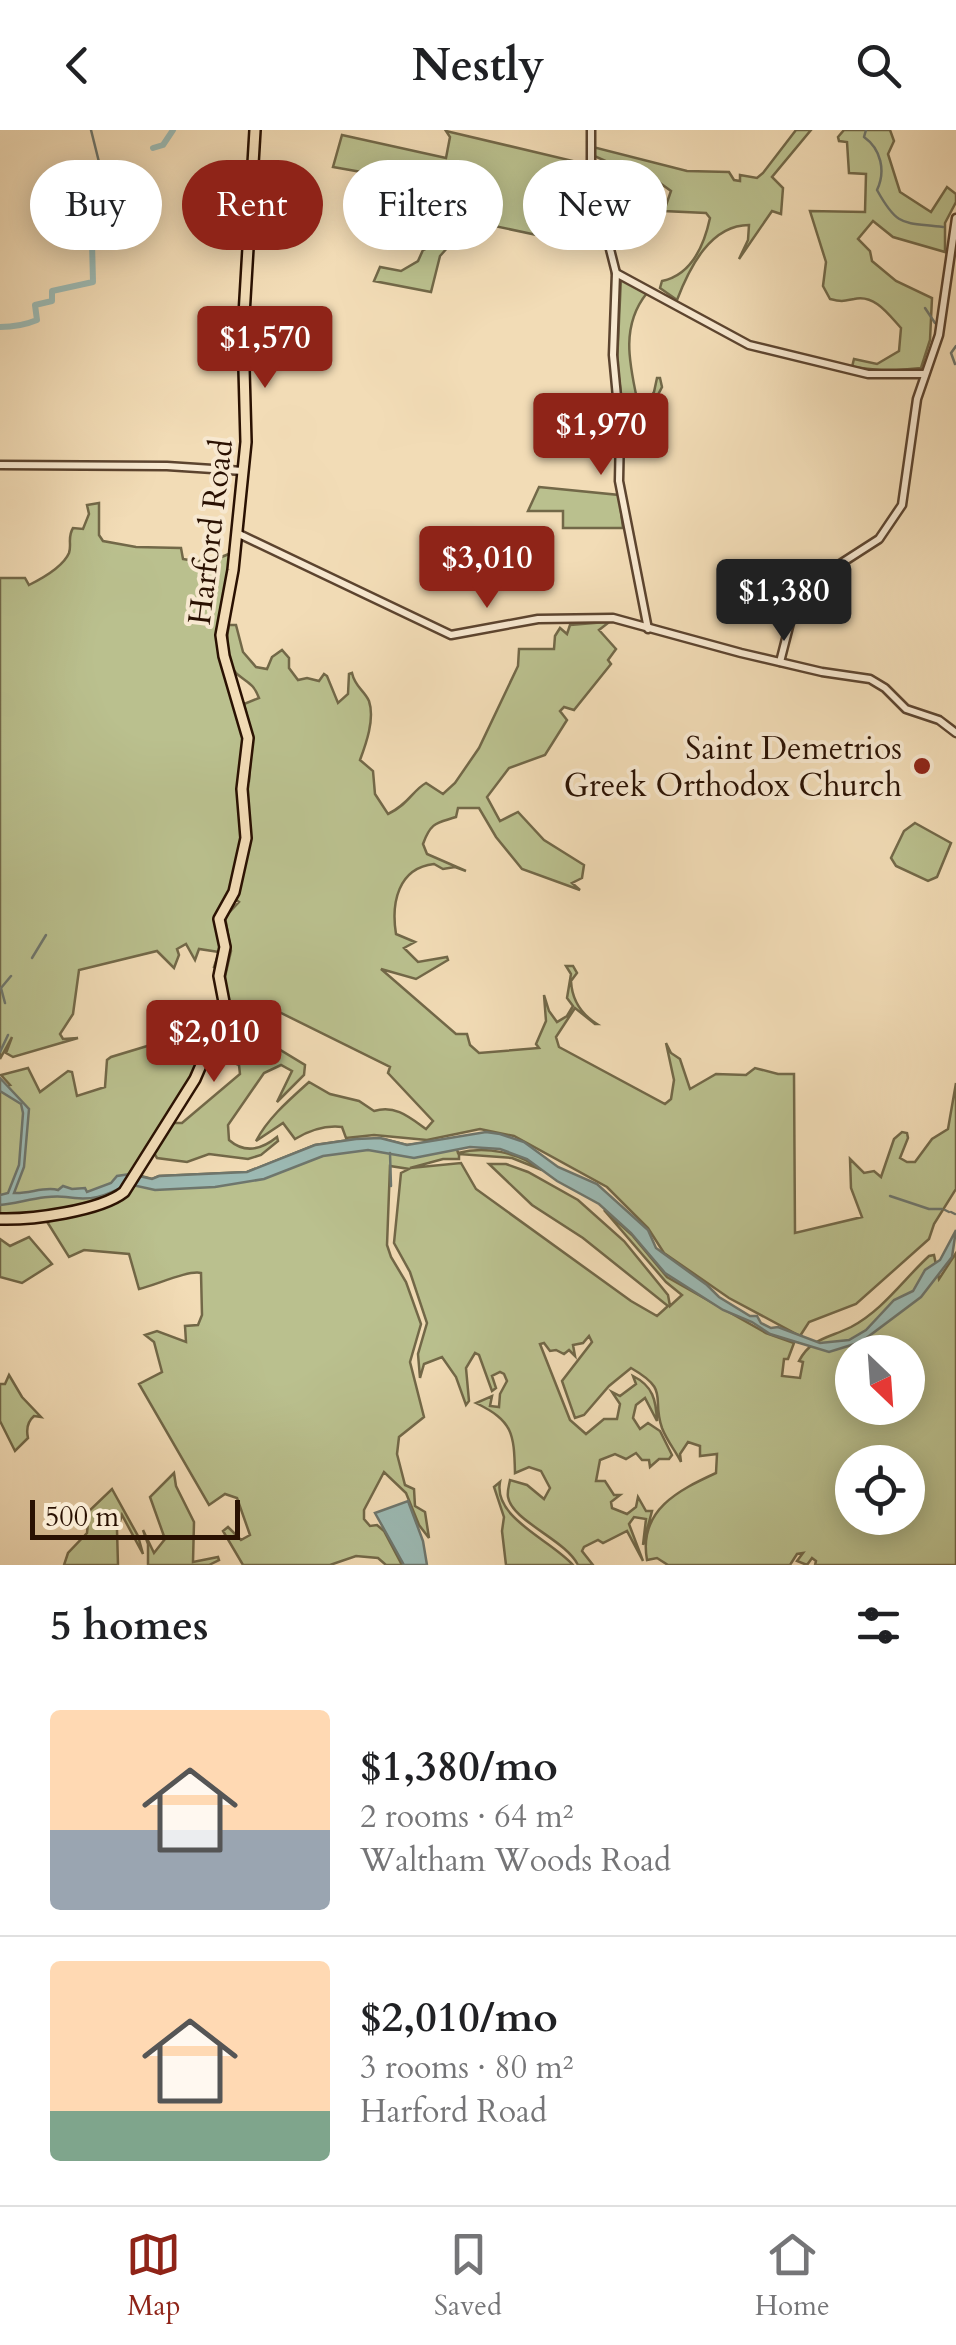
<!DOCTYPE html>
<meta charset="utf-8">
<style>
body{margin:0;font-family:Cardo,serif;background:#f2f2f2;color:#202124;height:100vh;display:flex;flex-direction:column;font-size:38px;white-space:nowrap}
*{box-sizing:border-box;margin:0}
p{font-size:32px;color:#757577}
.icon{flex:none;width:55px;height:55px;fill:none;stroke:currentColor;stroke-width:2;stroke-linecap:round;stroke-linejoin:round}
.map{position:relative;height:1435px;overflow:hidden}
.drawer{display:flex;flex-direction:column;background:#fff;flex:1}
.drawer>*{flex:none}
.hud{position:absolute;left:30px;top:30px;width:898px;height:90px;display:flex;gap:20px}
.needle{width:65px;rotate:155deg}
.tools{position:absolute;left:835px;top:1205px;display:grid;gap:20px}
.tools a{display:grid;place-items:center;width:90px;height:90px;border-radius:50%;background:#fff;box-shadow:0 5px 25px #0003;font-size:50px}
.scale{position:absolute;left:30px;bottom:25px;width:210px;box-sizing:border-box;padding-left:10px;border:5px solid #2a1102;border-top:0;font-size:28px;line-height:35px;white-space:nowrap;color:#2a1102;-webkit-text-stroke:8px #f7e8d0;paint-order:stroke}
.price{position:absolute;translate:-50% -85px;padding:0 22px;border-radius:10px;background:#8f2418;color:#fff;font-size:32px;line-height:65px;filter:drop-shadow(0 2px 5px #0008)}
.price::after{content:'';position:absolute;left:50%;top:60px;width:30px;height:22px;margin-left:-15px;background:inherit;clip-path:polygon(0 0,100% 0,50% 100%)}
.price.current{background:#222;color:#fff}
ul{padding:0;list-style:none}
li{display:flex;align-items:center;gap:30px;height:250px;padding:0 50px}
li+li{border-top:2px solid #e0e0e0}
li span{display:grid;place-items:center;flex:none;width:280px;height:200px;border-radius:10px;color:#555}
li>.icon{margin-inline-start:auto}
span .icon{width:120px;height:120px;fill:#fffc;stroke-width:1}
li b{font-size:42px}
h2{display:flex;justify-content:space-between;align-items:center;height:120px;padding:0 50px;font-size:42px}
.chip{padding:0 35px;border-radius:45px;background:#fff;box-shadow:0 5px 25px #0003;font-size:35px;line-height:90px}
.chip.current{background:#8f2418;color:#fff}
header{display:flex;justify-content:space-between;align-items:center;height:130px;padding:0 50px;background:#fff;font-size:45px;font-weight:700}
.dock{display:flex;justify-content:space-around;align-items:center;height:140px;border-top:2px solid #e0e0e0;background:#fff;font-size:28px;color:#757577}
.dock a{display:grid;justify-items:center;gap:5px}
.dock .current{color:#8f2418}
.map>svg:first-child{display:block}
.green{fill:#bac08e;stroke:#726848;stroke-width:2.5;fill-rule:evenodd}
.water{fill:#9cbab4;stroke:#6e766d;stroke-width:2.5}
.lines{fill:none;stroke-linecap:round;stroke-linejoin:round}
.stream{stroke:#6e766d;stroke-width:2.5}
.river{stroke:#9cbab4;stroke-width:6}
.minor-casing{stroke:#5c442f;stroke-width:11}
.major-casing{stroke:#2a1102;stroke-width:14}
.minor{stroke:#f7e8d0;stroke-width:6}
.major{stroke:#f2dcb6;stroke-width:9}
.poi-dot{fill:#8f2418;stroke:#f7e8d0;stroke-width:4}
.labels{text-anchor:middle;stroke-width:8;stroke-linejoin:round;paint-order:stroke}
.street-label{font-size:32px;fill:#2a1102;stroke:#f7e8d0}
.poi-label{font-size:32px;fill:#2a1102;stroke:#f7e8d0;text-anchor:end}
</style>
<header><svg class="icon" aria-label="back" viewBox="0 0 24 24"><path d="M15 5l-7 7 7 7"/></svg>Nestly<svg class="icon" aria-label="search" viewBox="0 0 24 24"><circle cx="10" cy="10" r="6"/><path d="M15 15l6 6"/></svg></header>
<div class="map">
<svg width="956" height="1435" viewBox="0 0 956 1435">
<rect width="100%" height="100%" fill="#f2dcb6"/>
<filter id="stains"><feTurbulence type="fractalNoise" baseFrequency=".002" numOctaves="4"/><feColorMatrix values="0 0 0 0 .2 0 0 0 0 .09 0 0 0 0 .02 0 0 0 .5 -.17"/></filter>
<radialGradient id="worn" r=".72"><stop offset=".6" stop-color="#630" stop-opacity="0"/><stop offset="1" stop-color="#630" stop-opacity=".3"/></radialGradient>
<g class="green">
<path d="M796 0H811L772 47 783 58 781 84 772 81 739 129 748 110 749 95C711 95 690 136 677 170L660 158 662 151C691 145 704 116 710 88L706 83 664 81 671 61 639 38 619 35 614 39 608 58V32L592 25 593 17 687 41 729 42 734 50 740 51V45L757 48 763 43Z"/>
<path d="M844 0H890L894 11 888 24 900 62 931 82 947 57 956 64V72L945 93V122L893 107 873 91 858 109 870 121 872 131 896 151 932 168 930 210 921 238 888 241 852 237 854 229 877 234 899 221 901 198C889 185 875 164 854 169 844 171 842 172 830 169L823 156 826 132 810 81 865 82 866 44 849 43 847 12 839 11 838 7Z"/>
<path d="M446 1 573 31 578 41 583 42 586 80 592 103 546 107 471 91 440 126 431 162 374 151 380 137 401 141 418 131 423 120 439 113 445 103 437 96 439 88 446 85 453 40 448 39 441 56 333 37 342 5 446 28 450 7Z"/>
<path d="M621 148 647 163C621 195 629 232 637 269L646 275 654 262 657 248H660L662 257 642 295 624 286 617 234Z"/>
<path d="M539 357 619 365 623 398H563V381H528Z"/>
<path d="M99 373V405L103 411 136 417 181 418 183 429C202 433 214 431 231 423L220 498 246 610 245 708 234 759 223 775 222 823 216 838 214 837 219 822 199 819 195 830 186 814 177 819 179 825 174 838 157 821 79 840 73 884 60 904 63 909 78 908 13 927 6 923 12 907 0 929V448H25L29 455C43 448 63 437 69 423 72 414 67 408 73 398L83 399 89 384 87 375Z"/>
<path d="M606 492 608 493 599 500 616 519 608 530 611 534 574 580 564 577 560 581 567 590 545 625 509 638 487 667 500 691 518 682 544 710 584 735 582 748 572 753 580 760 522 739 496 707 479 678H458L456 687C438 693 431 691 423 714L427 724 466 741 455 737 443 739 434 734C398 738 391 773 396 804L415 812 404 818 418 832 447 827 448 830 416 849 381 839 456 904H467L470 915 479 923 539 918 536 914 546 891 544 865 549 881 557 892 567 886 573 876 567 868 571 844 566 836H573L577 843 571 851C572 870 581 884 597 894H595L575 878 556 907 559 917 665 974 671 969 674 950 666 913 671 923 680 929 690 959 716 944 746 945 755 938 778 944H794L795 1103 862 1087 851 1058 850 1029 864 1043 874 1041 881 1047 894 1009 902 1002 907 1003 908 1008 900 1028 907 1032H915L932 1009 948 999 956 953V1059L934 1094 929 1109 856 1174 809 1192 800 1206 729 1168 664 1123 648 1098 607 1057 514 1006 480 999 427 1010 374 1005 346 1008 342 997C325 995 310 1000 295 1009L283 993 256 1011C268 988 289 970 309 952L330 964 359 971 374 981C395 975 408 986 426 999L433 991 388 943 390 937 263 874 250 887 234 875 228 876 224 851 231 821 225 787 239 772 235 769 248 719 245 651H249L252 607 244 574 259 568C254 554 248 553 237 544 226 535 226 508 229 495H236L243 522 256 537 267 539 272 527 282 520 289 528V538L298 550 307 548 319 551 324 544 327 546 338 573 348 564 349 544 352 543C355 557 364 560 369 571 375 589 366 614 360 630L373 641 375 664 388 684C409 674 413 660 426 653L443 664 455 653 479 618 518 536 519 519H554L555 506 560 498 567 504 570 495Z"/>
<path d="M915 693 951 713 937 747 928 751 896 736 891 728 904 701Z"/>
<path d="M236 893 305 935 304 945 277 972 292 941 281 935 264 943 228 995 229 1010C245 1024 261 1020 277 1007L278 1011 261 1025 248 1029 209 1024 187 1032 157 1028 154 1023 172 993H182L240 944 239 935 212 923 224 896Z"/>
<path d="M213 899 198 941 134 1044 152 1049 159 1046 247 1042 315 1015 356 1009H384L407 1015 454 1009 458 1023C485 1016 519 1022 542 1040L512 1028 459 1024V1029H443L410 1038 461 1033 476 1059 631 1171 657 1186 668 1176 583 1108 532 1075 489 1034H506L528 1042 578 1070 624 1111 668 1165 670 1176 682 1165 666 1152 604 1080 632 1105 667 1147 766 1203 794 1213 788 1229H784L782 1246 800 1248 803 1232 799 1231C811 1208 829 1208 851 1197 883 1180 903 1150 929 1126L934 1125 939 1149 956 1123V1435H815L816 1431 812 1428 807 1435 797 1431 803 1423 797 1424 790 1435H668L657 1428 647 1430C638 1380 679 1360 716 1343L717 1324 700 1326V1316L688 1312 680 1324 681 1332C675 1320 667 1311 662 1298 651 1267 671 1261 631 1238L609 1256 584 1285 575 1288 562 1251 592 1212 589 1206 583 1213 573 1215 575 1226 569 1220 564 1224 556 1220 550 1221 544 1213 540 1214 570 1290 586 1304 604 1289H617L620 1274 612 1262 620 1266 636 1254 633 1246C653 1256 656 1270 657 1291L645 1268 636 1275 633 1288 640 1299 648 1293 660 1301 672 1325 669 1329H659L650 1337 649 1330H642L636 1323 626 1329 615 1324 600 1330 596 1351H605L614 1365H620L611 1372 612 1378 627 1384 636 1377 638 1367 646 1381H652L643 1415 646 1389 634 1387 629 1394 643 1431 627 1401 603 1413 598 1410 584 1417 582 1421 593 1435H578C566 1410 512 1391 508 1367 507 1361 509 1356 510 1350L527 1355 544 1369 550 1358 541 1341 529 1337 515 1343C514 1303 513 1291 476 1273L492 1266 490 1276 499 1277 500 1264 507 1251 504 1244 500 1242 492 1246 496 1258 492 1261 479 1225 475 1223 466 1238 469 1271 466 1275 456 1247 442 1227 424 1234 420 1248 418 1224 427 1193 410 1142 394 1113 401 1043 409 1039 390 1036 387 1115 391 1127 406 1152 421 1194 410 1232 424 1287 399 1307 397 1324 405 1355 414 1359 415 1376 425 1382 429 1408 419 1395 406 1363 384 1342 364 1380V1389L370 1396 377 1395 384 1401 402 1435H386L378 1428 356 1426 330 1435H243L223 1401 228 1397 241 1410 250 1405 237 1368 225 1364 209 1375 139 1254 162 1242 154 1212 145 1205 157 1201 186 1212 185 1196 198 1195 202 1185 201 1143C188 1140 156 1155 139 1159L129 1124 84 1120 69 1127 46 1090 0 1087V957L10 955 1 945 28 938 40 962 68 941 72 942 77 966 105 957 107 930 111 927 167 910 190 909 204 900ZM852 1222H908V1278H852ZM852 1332H908V1388H852Z"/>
<path d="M29 1107 52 1134 22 1153 0 1147V1109L10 1116Z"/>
<path d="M9 1245 22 1267 41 1287 34 1286C27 1292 26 1299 28 1308L15 1321 0 1291V1254H5Z"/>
<path d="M174 1343 176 1356 194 1392 193 1432 218 1427 219 1430 209 1435H148V1414L143 1400 154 1423 165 1409 150 1367Z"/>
<path d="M500 1352C493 1388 551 1410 573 1435H506L502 1401 504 1387 494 1357Z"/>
<path d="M112 1359 138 1406 143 1424 122 1385 117 1400 118 1435H64L68 1423 87 1403 89 1381Z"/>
</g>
<g class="water">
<path d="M0 948 29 979 24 1037 14 1063C29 1064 45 1056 58 1060L63 1056 72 1059 85 1058 87 1062 111 1053 117 1046 130 1044 152 1049 159 1046 247 1042 315 1015 356 1009 380 1008 407 1015 486 1002 500 1004 524 1012 558 1037 597 1054 648 1100 656 1118 707 1155 719 1167 750 1186H757L761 1193 771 1198 778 1197 820 1213 849 1210 866 1200 894 1170 913 1161 925 1140 940 1130 956 1100 952 1127 921 1167 861 1212 829 1222 770 1204 752 1192 723 1180 665 1143 631 1103 599 1074 557 1051 527 1029 500 1019 470 1017 414 1028 368 1020 323 1026 264 1049 215 1057 155 1060 128 1054C104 1067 92 1071 66 1067 46 1064 20 1073 0 1075V1065L8 1063 19 1035 23 983 21 974 0 961Z"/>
<path d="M408 1371 423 1411 427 1435H404L375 1383Z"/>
</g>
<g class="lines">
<g class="stream">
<path d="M91 0 99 32"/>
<path d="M866 0 864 7C881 19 886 41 877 60 898 98 903 92 943 97"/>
<path d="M925 178 935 193"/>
<path d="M955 234 951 223 956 216"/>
<path d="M32 828 46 805"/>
<path d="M5 873 1 858 11 846"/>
<path d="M0 922 8 905"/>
<path d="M390 1023 391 1056"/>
<path d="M890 1066 929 1079H942"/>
<path d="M945 1080 949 1082"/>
<path d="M951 1082 955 1084"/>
</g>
<g class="river">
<path d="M153 18 163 15 173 0"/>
<path d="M0 197C14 197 25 195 37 190L35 175 52 171V161L93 152 91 72"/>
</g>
<g class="minor-casing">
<g id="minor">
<path d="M591 0V44L616 143 613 225 620 299 619 351 648 499"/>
<path d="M616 143 749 215 868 244H925"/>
<path d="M0 335 167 336 243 341"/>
<path d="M237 403 451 505 538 489 613 488 741 523 822 542 870 549 885 558 906 579 939 590 956 603"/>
<path d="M780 532 791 489 807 460 823 445 879 409 902 375 917 269 939 205 956 88"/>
</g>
</g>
<g class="major-casing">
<path id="major" d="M0 1089C31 1090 100 1081 124 1062L195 949 221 889 224 872 219 846 225 817 219 789 234 762 246 708 242 659 248 608 224 526 221 505 233 440 246 312 243 202 255 0"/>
</g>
<use href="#minor" class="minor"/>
<use href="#major" class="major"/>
</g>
<circle class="poi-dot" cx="922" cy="636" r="10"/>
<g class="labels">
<g class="street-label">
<text transform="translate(210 402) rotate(-83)" y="11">Harford Road</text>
</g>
<g class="poi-label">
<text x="902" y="629">Saint Demetrios<tspan x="902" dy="37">Greek Orthodox Church</tspan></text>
</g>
</g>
<rect width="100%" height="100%" filter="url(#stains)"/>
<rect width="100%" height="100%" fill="url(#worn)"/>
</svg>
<div class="tools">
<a><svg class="needle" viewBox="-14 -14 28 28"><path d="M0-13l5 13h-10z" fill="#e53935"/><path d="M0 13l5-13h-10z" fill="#757577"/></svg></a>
<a><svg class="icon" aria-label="locate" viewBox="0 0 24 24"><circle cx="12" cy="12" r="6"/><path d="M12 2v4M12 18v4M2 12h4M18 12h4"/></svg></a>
</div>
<div class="scale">500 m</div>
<b class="price" style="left:265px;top:261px">$1,570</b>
<b class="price" style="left:601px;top:348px">$1,970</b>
<b class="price" style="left:487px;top:481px">$3,010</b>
<b class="price current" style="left:784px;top:514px">$1,380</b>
<b class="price" style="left:214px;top:955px">$2,010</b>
<div class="hud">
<a class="chip">Buy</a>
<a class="chip current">Rent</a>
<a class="chip">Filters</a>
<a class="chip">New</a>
</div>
</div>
<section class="drawer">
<h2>5 homes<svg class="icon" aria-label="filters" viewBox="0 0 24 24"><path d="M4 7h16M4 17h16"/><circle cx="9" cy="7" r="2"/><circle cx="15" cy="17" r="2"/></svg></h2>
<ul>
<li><span style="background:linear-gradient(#ffd9b3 60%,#9aa5b1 0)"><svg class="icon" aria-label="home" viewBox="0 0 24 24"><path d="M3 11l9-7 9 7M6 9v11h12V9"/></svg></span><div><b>$1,380/mo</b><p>2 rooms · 64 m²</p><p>Waltham Woods Road</p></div></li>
<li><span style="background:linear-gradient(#ffd9b3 75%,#7fa58c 0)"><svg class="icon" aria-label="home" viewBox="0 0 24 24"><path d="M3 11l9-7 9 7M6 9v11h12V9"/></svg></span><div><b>$2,010/mo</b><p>3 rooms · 80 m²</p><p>Harford Road</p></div></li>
</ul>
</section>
<nav class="dock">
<a class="current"><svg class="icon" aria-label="map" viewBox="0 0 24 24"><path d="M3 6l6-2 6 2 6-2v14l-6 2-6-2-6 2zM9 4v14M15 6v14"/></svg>Map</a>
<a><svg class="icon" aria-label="saved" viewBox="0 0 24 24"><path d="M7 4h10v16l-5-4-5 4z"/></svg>Saved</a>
<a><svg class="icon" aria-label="home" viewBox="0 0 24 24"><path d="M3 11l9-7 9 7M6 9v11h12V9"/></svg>Home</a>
</nav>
